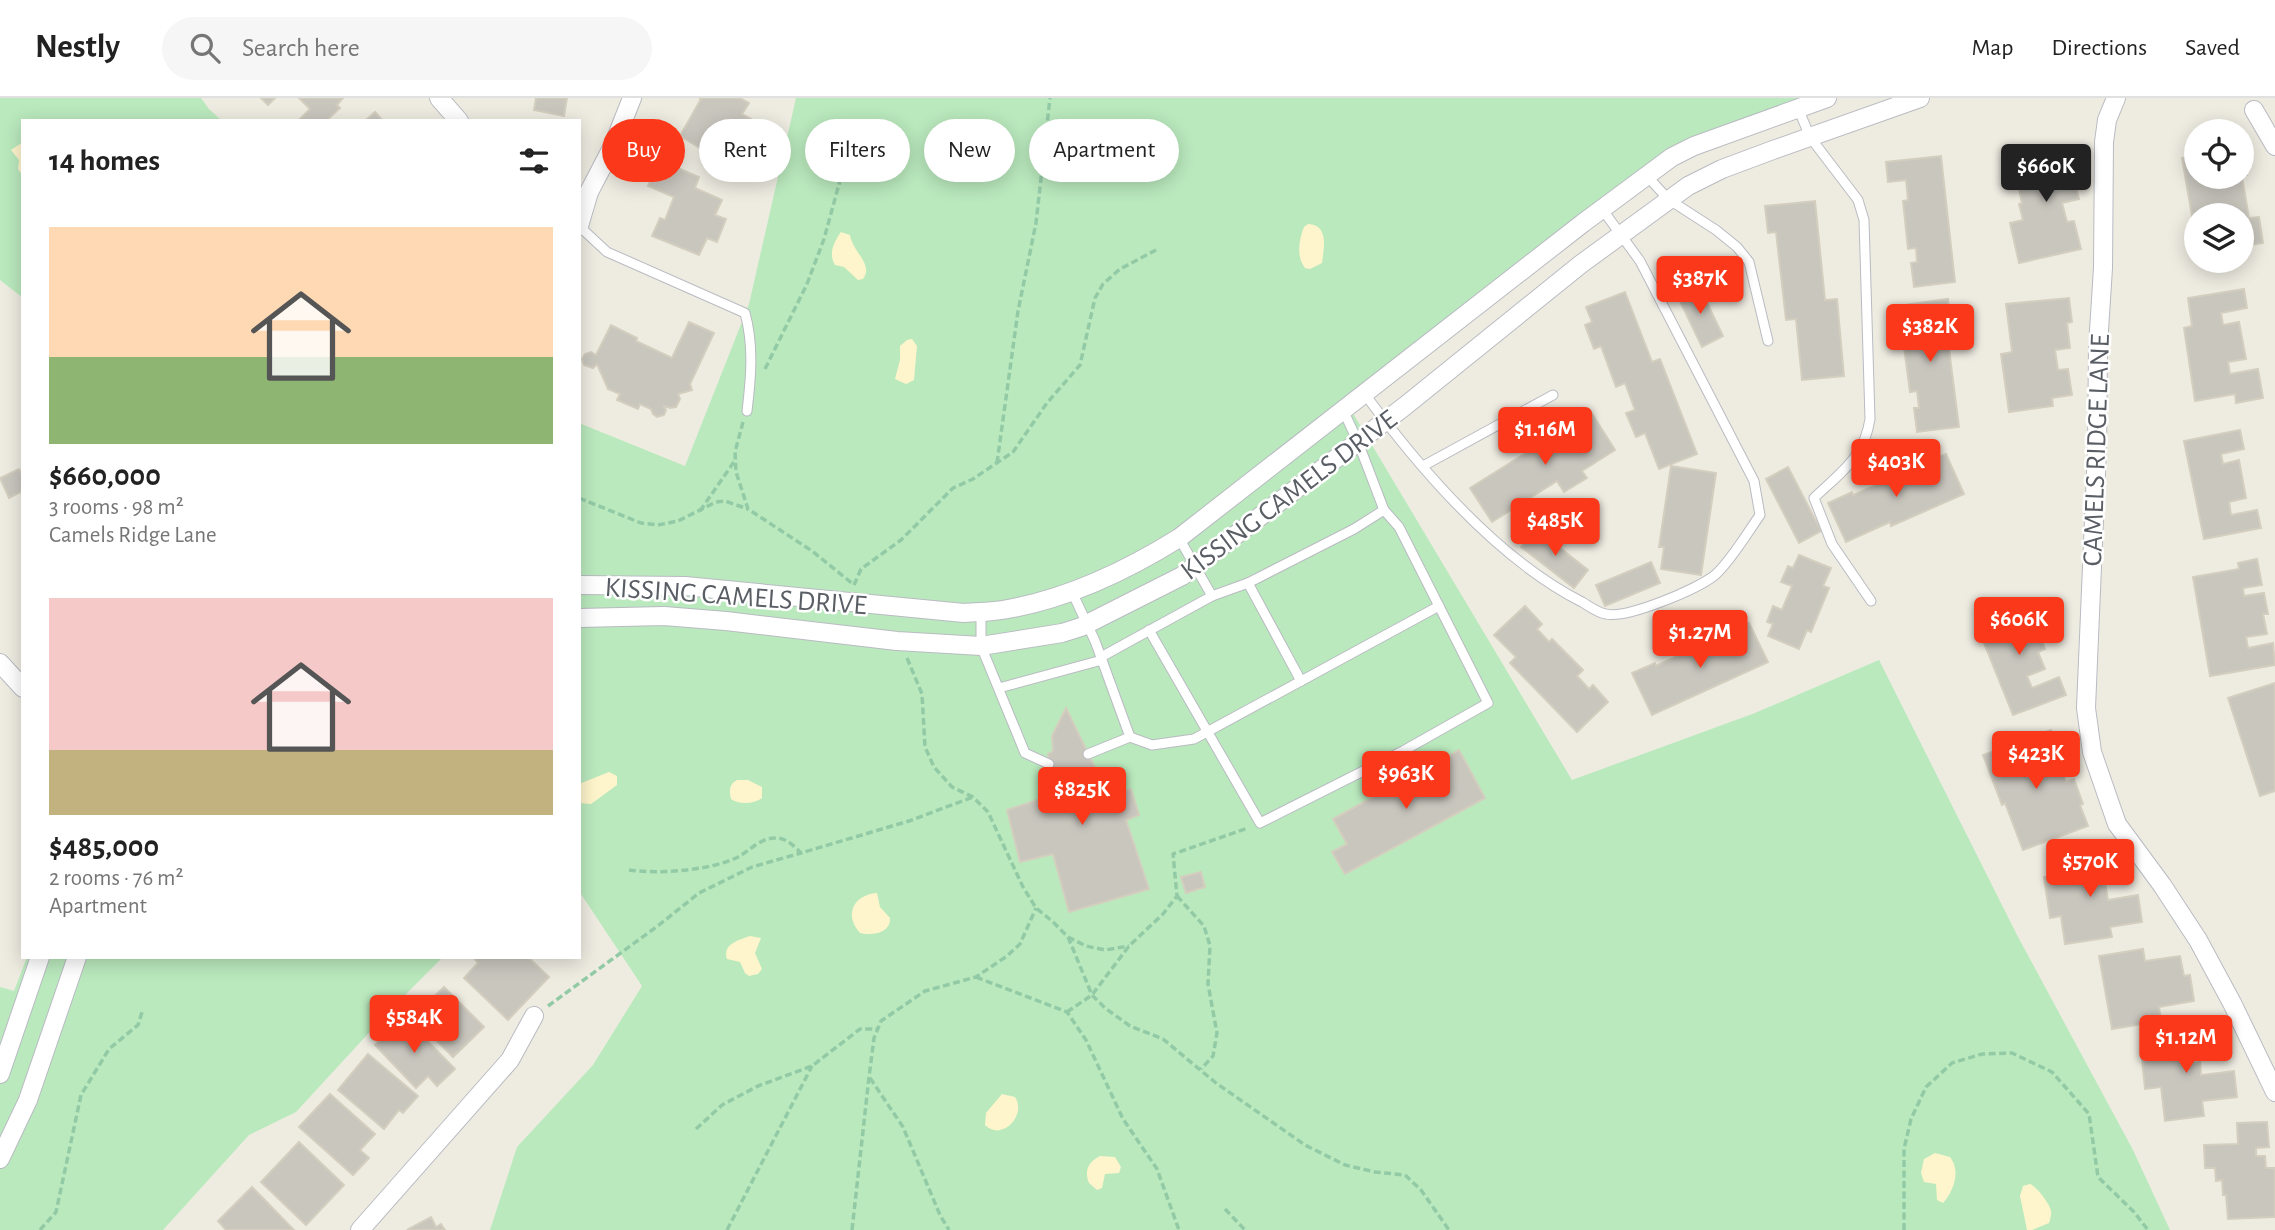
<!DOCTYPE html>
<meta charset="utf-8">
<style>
body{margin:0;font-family:"Alegreya Sans",sans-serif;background:#f6f6f6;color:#222;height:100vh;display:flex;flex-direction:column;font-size:26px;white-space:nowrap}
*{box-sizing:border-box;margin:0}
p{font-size:23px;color:#767676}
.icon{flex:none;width:38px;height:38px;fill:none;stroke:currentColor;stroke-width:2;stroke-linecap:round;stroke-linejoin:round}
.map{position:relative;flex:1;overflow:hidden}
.drawer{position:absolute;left:21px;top:21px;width:560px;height:840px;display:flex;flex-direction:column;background:#fff;border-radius:0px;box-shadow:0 4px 18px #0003}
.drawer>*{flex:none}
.guide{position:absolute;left:602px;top:21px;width:665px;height:63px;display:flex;gap:14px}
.buttons{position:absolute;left:2184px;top:21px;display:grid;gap:14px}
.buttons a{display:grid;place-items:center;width:70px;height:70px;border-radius:50%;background:#fff;box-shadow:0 4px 18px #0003;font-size:35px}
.price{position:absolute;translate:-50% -60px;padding:0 16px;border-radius:7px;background:#fb391a;color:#fff;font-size:23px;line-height:46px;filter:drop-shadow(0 2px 4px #0008)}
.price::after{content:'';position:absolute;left:50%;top:42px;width:21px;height:16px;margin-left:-10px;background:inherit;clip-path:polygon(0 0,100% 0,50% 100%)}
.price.current{background:#222;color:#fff}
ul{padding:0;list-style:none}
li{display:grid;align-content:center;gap:14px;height:371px;padding:0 28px}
li span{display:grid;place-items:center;height:217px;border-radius:0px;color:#555}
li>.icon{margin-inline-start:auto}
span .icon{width:126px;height:126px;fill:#fffc;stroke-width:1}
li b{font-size:30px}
h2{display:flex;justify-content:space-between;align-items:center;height:84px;padding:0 28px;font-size:30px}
.chip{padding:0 24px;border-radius:32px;background:#fff;box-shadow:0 4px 18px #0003;font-size:24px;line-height:63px}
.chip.current{background:#fb391a;color:#fff}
header{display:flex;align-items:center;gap:42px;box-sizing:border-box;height:98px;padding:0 35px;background:#fff;border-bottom:2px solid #e0e0e0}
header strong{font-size:33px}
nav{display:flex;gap:38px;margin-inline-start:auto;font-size:24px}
.search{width:490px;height:63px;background:#f6f6f6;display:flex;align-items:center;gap:18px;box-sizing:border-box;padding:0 24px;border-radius:38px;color:#767676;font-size:26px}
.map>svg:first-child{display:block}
.green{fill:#bae9bd}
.sand{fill:#fef5cc}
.building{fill:#c9c6be;stroke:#d4cebf;stroke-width:2}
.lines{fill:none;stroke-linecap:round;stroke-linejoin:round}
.lane-casing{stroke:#b9bbc2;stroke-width:11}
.street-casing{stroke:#b9bbc2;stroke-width:20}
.path{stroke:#93caa6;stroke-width:3.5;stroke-dasharray:7 3.5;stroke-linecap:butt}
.lane{stroke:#fff;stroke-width:9}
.street{stroke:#fff;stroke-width:18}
.labels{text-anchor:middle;stroke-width:5;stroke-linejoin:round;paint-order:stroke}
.street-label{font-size:28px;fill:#595d64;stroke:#fff}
</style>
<header>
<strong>Nestly</strong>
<div class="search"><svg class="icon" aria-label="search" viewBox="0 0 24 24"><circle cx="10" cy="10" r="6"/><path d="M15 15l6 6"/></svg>Search here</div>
<nav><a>Map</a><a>Directions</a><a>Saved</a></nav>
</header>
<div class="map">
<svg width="2275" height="1132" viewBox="0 0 2275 1132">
<rect width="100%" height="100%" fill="#eeece1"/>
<g class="green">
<path d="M0 0H201L209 11 222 23H23V200L0 182Z"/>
<path d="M796 0H1805L1681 46 1345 302 1572 682 1755 615 1879 562 2017 837 2133 1052 2170 1132H490L517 1049 593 967 642 888 579 793V325L685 368 749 206Z"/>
<path d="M27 859H443L389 913 296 1014 249 1037 163 1132H0V889L14 893Z"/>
</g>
<g class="sand">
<path d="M23 44V78L18 71 19 62 11 52Z"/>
<path d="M1308 126C1329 127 1324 149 1322 165L1310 171 1305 170C1296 159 1299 141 1304 129Z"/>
<path d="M841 134 850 137C853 155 874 166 863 181L858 182 844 169 835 167C828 155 834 144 841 134Z"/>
<path d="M912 241 917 248 914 282 906 286 895 281 900 262V248L907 242Z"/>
<path d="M609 674 617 678V687L591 706 579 705V686Z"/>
<path d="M737 682H748L762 689V700C754 706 739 707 731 701 729 693 729 686 737 682Z"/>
<path d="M877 795 880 809 890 820C891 835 872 838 860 835 844 817 853 797 877 795Z"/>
<path d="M750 838 761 840 755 855 762 871 758 876 749 878 745 875 740 864 727 861C722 846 739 842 750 838Z"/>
<path d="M1002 996 1015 999C1027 1017 1002 1044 985 1027L986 1015Z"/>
<path d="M1935 1055 1950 1059C1961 1073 1954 1093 1943 1105L1937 1102 1936 1086 1924 1084 1921 1075 1924 1061Z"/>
<path d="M1100 1058 1115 1059 1121 1069 1119 1075 1105 1076 1102 1090 1097 1092 1089 1085C1084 1073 1088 1064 1100 1058Z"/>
<path d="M2030 1086C2036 1088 2050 1106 2051 1113 2052 1117 2050 1121 2049 1125L2032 1132H2027L2020 1098 2023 1088Z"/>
</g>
<g class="building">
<path d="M261 0H275L268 7Z"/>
<path d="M299 0H343L337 7 340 10 326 23H298L310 11Z"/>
<path d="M536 0H567L564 18 534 12Z"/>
<path d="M699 0H740L749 5 742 16 751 21 725 65 680 38 701 1Z"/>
<path d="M375 14 383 23H365Z"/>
<path d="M2055 50 2056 55 2075 50 2081 75 2073 77 2079 101 2062 105 2067 124 2074 123 2081 151 2019 165 2010 125 2023 122 2019 106 2022 105 2012 60Z"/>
<path d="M2242 50 2247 77 2242 78Z"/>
<path d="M1941 58 1955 184 1914 189 1911 165 1917 164 1916 150 1908 151 1903 103 1908 102 1906 82 1888 84 1886 64Z"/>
<path d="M2196 58V79H2242L2249 120 2259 119 2263 145 2245 148 2246 155 2242 156V117H2196V141L2182 60Z"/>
<path d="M659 62 699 79 695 90 722 102 715 117 726 121 717 144 707 140 699 157 652 138 660 120 665 122 674 99 648 88Z"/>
<path d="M1815 103 1825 202 1837 201 1844 278 1802 282 1796 221 1786 222 1776 134 1768 135 1765 108Z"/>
<path d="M1698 186 1723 238 1702 249 1677 197Z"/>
<path d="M2244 191 2247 210 2221 215 2223 227 2239 224 2246 261 2228 264 2230 276 2258 271 2263 300 2236 305 2235 296 2195 303 2184 230 2192 228 2188 200Z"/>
<path d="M1625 194 1652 264 1660 261 1697 356 1659 371 1645 335 1636 339 1626 315 1635 312 1625 285 1616 289 1601 248 1594 251 1585 227 1592 224 1586 209Z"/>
<path d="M2069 200 2072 224 2067 225 2070 250 2055 252 2058 272 2068 271 2072 297 2052 300 2053 308 2009 314 2001 256 2012 254 2006 206Z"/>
<path d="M1948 201 1950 220H1945L1959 329 1917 334 1914 310H1919L1917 293 1910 294 1904 249H1910L1907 233H1900L1897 208Z"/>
<path d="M689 224 714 235 690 286 692 292 678 296 680 301 676 309 670 310 664 308 666 312 664 317 657 319 653 316 651 311 640 306 638 311 617 302 620 296 608 291 597 266 593 270 584 267 582 261 585 256 591 254 596 257 611 227 637 240 636 243 672 260Z"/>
<path d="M1591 314 1615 352 1582 373 1587 380 1564 394 1557 383 1492 424 1470 390Z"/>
<path d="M2240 332 2244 351 2221 356 2223 366 2239 362 2246 400 2229 404 2231 417 2257 412 2261 430 2204 441 2184 343Z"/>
<path d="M1946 356 1964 396 1891 428 1890 424 1846 444 1828 405 1852 394 1853 397 1909 373 1912 378 1927 371 1924 365Z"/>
<path d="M1671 368 1716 375 1701 477 1661 471 1664 449H1659Z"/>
<path d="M1788 369 1821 433 1799 445 1766 381Z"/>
<path d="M19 371 23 378V393L9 400 0 380Z"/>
<path d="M1536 431 1588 472 1574 490 1521 449Z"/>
<path d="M1799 457 1831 470 1823 488 1829 490 1811 534 1807 532 1799 551 1768 538 1773 526 1767 524 1773 508 1782 512 1792 488 1781 484 1788 468 1793 470Z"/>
<path d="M2257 461 2262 487 2243 490 2244 498 2264 495 2268 516H2263L2267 536 2246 539 2248 550 2273 545 2275 567 2210 578 2193 479 2239 471 2238 465Z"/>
<path d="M1651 464 1660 485 1605 508 1596 487Z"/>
<path d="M2038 501 2045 520 2019 530 2023 540 2039 534 2045 551 2038 554 2045 571 2027 578 2032 590 2059 579 2066 597 2013 617 1976 525Z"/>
<path d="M1525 508 1542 526 1537 531 1549 544 1552 541 1583 572 1577 578 1589 591 1593 587 1608 604 1577 634 1510 565 1516 559 1494 537Z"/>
<path d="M1749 525 1768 564 1652 617 1632 575 1655 565 1656 568 1712 542 1715 547 1730 540 1728 535Z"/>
<path d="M2275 585V693L2260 698 2228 600Z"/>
<path d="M1066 610 1101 682 1112 679 1115 687 1122 686 1125 693 1131 691 1139 717 1126 722 1149 791 1069 814 1053 756 1020 764 1007 712 1058 695 1057 678H1051L1048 656 1053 653 1052 638Z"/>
<path d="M2051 632 2059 654 2040 661 2043 668 2058 663 2066 684 2074 681 2083 706 2080 707 2088 728 2023 752 2005 705 2002 707 1983 657Z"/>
<path d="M1459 652 1485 700 1345 776 1332 754 1347 746 1333 721Z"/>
<path d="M2110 745 2115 783 2105 784 2108 802 2138 797 2142 824 2110 829 2112 839 2065 846 2061 818 2050 820 2044 779 2084 773 2080 749Z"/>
<path d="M1201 774 1205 789 1186 795 1181 779Z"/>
<path d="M2143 851 2145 863 2180 858 2184 878 2190 877 2194 903 2159 909 2161 923 2112 931 2099 858Z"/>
<path d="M473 859H528L549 879 508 922 464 880 478 865Z"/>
<path d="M444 889 484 929 453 959 413 919Z"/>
<path d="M404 919 455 971 437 988 428 978 416 990 375 947Z"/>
<path d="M2210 928 2213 954 2192 956 2193 965 2200 964 2201 977 2234 973 2237 999 2202 1003 2204 1018 2165 1023 2161 989 2145 991 2141 952 2178 947 2176 932Z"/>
<path d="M368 956 418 998 403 1015 399 1012 384 1031 338 992Z"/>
<path d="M330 996 375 1036 360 1052 369 1060 353 1077 299 1029Z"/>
<path d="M2267 1024 2269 1049 2256 1050V1058H2265L2266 1070H2275V1119L2228 1121 2226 1097H2223L2222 1082 2216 1083 2215 1070H2205L2204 1047 2238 1046 2237 1025Z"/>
<path d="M299 1044 344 1087 306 1127 261 1084Z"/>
<path d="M252 1089 294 1132H226L218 1123Z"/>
<path d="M431 1119 436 1129 441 1126 445 1132H407Z"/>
</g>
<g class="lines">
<g class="lane-casing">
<g id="lane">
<path d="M1798 10 1810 39 1858 102 1864 122 1870 321C1864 360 1841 374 1814 400L1832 446 1871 503"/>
<path d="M1647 78 1668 101 1716 132 1737 149 1749 164 1768 243"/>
<path d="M579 128 607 154 745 215C754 248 751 280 747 313"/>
<path d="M1364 295C1420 371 1497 461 1582 504 1589 508 1598 515 1606 516 1627 521 1698 491 1715 477 1730 464 1748 434 1760 417L1754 383 1640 163 1602 111"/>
<path d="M1423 368 1553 297"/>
<path d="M1248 485 1354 431 1384 412 1358 344 1343 312"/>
<path d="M1072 494 1095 543 1130 639"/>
<path d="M981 514V548L1025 655 1049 666"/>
<path d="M1149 532 1260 725 1403 653 1488 605 1399 429 1384 412"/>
<path d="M1101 559 1212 498"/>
<path d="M1301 583 1439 508"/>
<path d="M999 590 1102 562"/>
<path d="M1088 656 1130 639 1152 647 1194 641 1301 583 1248 485 1212 498 1179 440"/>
</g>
</g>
<g class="street-casing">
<g id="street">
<path d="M439 0 459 23"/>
<path d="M2116 0 2107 22 2104 44 2103 170 2098 248 2097 351 2086 610 2092 654 2117 726 2162 787 2198 842 2232 905 2275 994"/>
<path d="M2254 12 2275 48"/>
<path d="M579 128 589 94 613 48 632 0"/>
<path d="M579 487 685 488 964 515C978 514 994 514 1008 511 1070 500 1126 473 1179 440L1583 125 1672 59 1694 48 1827 0"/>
<path d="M579 520 664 518 726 523 897 543 981 548 1062 535 1081 529 1182 478 1405 308 1581 166 1688 88 1722 71 1773 52 1920 0"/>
<path d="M0 565 23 590"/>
<path d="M0 976 40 859"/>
<path d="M0 1061 28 1002 77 859"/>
<path d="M360 1132 510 962 534 918"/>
</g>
</g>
<g class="path">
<path d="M765 271 807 186 824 141 844 68 871 45 876 36"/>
<path d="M743 324 735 354 736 374 748 411 812 453 853 486"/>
<path d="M997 365 1018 213 1036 125 1050 0"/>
<path d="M579 400 641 425 658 427 678 423 716 404 725 403 748 411"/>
<path d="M700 413 736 361"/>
<path d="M854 487 861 471 901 442 953 390 973 381 1013 354 1047 305 1080 267 1095 200 1103 186 1120 171 1156 152"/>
<path d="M907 560 922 596 925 649 934 669 952 689 973 699 988 714 1023 789 1036 810 1052 823 1068 839 1086 848 1105 852 1129 848"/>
<path d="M629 772C661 776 706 773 736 760 749 754 758 741 774 740 785 739 793 747 801 755L909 723 973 699"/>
<path d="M1177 798 1204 828 1210 848 1208 886 1217 935 1213 958 1201 971"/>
<path d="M1068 839 1092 897 1105 910 1130 928 1163 941 1216 985 1305 1047 1345 1067 1375 1074 1405 1077 1421 1092 1449 1132"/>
<path d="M976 879 1067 914 1086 942 1123 1021 1157 1071 1179 1132"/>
<path d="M548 908 659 827 699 795 752 769 801 755"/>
<path d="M1067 914 1092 897 1129 848 1163 816 1177 798 1173 756 1248 730"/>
<path d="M870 980 903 1029 940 1117 949 1132"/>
<path d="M696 1031 722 1007 758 988 812 968 860 931H877"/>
<path d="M1225 1111 1245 1132"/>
<path d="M40 1132 56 1114 81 997 109 951 138 927 143 911"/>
<path d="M727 1132 812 968"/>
<path d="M852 1132 869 979 874 940 881 923 925 893 976 879 1007 858 1020 846 1036 810"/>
<path d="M1904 1132V1051L1911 1021 1926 989 1952 965 1982 956 2012 955 2052 974 2089 1016 2098 1079 2134 1114 2148 1132"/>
</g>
<use href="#lane" class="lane"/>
<use href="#street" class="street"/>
</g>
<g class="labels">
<g class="street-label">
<text transform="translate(2095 352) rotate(-88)" y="10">CAMELS RIDGE LANE</text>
<text transform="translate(1288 396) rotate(-37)" y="10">KISSING CAMELS DRIVE</text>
<text transform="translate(736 497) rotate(4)" y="10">KISSING CAMELS DRIVE</text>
</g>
</g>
</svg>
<div class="buttons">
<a><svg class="icon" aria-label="locate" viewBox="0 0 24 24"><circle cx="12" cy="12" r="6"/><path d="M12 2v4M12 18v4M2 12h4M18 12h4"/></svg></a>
<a><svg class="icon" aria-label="layers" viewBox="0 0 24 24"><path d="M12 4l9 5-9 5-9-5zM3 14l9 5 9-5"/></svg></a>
</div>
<b class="price current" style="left:2046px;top:106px">$660K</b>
<b class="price" style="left:1700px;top:218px">$387K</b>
<b class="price" style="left:1930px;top:266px">$382K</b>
<b class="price" style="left:1545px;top:369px">$1.16M</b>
<b class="price" style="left:1896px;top:401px">$403K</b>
<b class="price" style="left:1555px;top:460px">$485K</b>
<b class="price" style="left:2019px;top:559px">$606K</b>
<b class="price" style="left:1700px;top:572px">$1.27M</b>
<b class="price" style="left:2036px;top:693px">$423K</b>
<b class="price" style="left:1406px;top:713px">$963K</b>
<b class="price" style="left:1082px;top:729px">$825K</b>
<b class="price" style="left:2090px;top:801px">$570K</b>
<b class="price" style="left:414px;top:957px">$584K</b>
<b class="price" style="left:2186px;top:977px">$1.12M</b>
<div class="guide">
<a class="chip current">Buy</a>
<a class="chip">Rent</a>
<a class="chip">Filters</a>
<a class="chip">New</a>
<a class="chip">Apartment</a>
</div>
<section class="drawer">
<h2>14 homes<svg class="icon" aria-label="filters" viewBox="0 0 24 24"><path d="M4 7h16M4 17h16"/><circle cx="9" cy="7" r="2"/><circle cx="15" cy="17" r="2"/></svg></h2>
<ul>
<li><span style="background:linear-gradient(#ffd9b3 60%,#8fb573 0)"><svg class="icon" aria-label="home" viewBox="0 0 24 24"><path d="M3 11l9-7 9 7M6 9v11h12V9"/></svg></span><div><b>$660,000</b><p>3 rooms · 98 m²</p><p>Camels Ridge Lane</p></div></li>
<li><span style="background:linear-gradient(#f6c9c9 70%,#c2b280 0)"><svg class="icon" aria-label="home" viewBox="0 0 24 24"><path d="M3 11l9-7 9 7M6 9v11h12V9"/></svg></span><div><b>$485,000</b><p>2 rooms · 76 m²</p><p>Apartment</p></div></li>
</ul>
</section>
</div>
